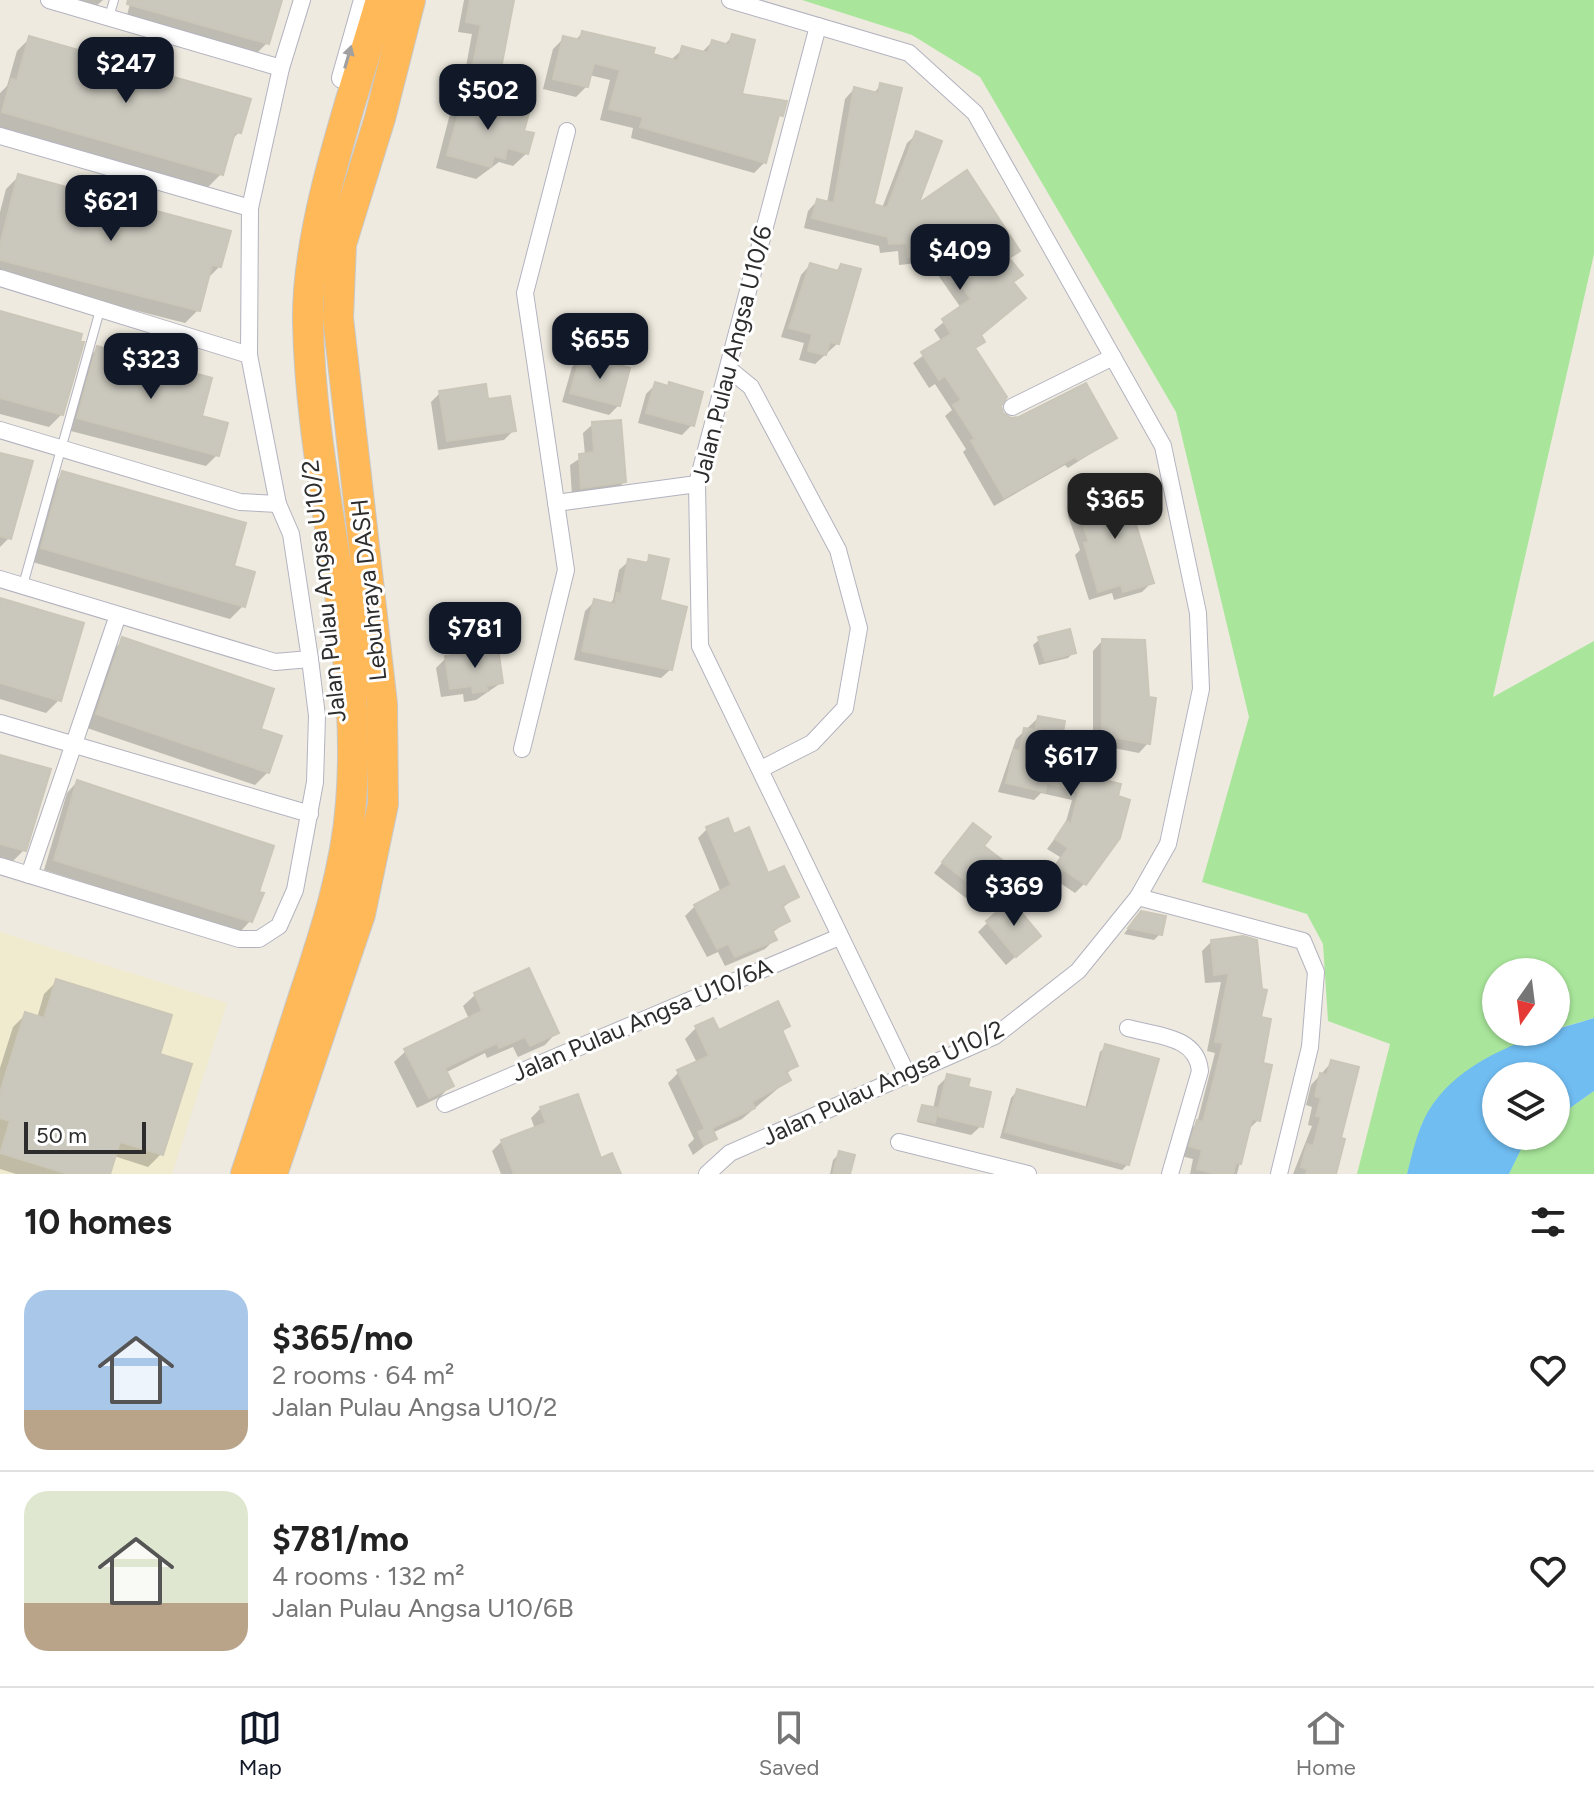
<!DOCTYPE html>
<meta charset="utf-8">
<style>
body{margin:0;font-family:Figtree,sans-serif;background:#f6f6f6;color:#222;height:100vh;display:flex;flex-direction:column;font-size:30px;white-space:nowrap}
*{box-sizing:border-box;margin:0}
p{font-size:26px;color:#767676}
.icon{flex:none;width:44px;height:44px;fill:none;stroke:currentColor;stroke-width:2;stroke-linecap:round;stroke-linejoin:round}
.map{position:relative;height:1174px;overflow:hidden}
.sheet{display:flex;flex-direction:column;background:#fff;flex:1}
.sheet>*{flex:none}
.needle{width:52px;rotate:194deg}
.controls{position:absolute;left:1482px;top:958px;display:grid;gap:16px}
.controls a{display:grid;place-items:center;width:88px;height:88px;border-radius:50%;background:#fff;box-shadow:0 2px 6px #0004;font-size:40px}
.scale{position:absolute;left:24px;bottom:20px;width:122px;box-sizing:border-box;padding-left:8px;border:4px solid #2d2d2d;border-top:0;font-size:22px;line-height:28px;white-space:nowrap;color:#2d2d2d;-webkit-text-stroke:6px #fff;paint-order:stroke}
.price{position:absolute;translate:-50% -68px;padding:0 18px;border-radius:16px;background:#111827;color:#fff;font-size:26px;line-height:52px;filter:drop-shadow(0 2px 4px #0008)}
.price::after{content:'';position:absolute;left:50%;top:48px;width:24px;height:18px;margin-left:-12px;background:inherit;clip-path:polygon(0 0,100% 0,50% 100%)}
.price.current{background:#222;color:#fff}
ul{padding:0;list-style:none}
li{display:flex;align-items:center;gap:24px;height:200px;padding:0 24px}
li+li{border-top:2px solid #e0e0e0}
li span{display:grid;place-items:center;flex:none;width:224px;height:160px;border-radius:24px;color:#555}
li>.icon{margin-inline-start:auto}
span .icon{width:96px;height:96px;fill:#fffc;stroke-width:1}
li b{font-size:34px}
h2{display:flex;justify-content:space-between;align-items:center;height:96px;padding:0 24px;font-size:34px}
.tab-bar{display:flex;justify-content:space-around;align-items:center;height:112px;border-top:2px solid #e0e0e0;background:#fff;font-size:22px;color:#767676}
.tab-bar a{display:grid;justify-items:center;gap:4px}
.tab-bar .current{color:#111827}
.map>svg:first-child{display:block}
.education{fill:#f0eace}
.green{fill:#a9e69b}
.water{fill:#70bdf2}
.shadow{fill:#0003}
.building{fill:#cac8bd;stroke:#cac6b8;stroke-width:2}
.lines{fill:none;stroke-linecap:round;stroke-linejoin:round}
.service-casing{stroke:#b3b3c0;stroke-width:10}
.minor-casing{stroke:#b3b3c0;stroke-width:18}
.tertiary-casing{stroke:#b3b3c0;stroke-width:22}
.motorway-casing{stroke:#c8c8c8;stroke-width:32}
.service{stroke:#fff;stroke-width:8}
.minor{stroke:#fff;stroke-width:16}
.tertiary{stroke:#fff;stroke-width:20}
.motorway{stroke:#ffb959;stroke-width:30}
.oneway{fill:#a0a0a0}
.labels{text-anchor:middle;stroke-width:6;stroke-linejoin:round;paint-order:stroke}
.street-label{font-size:24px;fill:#2d2d2d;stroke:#fff}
</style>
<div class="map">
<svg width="1594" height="1174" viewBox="0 0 1594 1174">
<rect width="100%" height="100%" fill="#eeeadf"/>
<path class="education" d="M0 932 227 1003 172 1174H0Z"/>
<g class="green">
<path d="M802 0H1594V254L1493 697 1594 641V1018L1556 1029V972H1496V1032H1547L1521 1040 1422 1123 1407 1174H1357L1390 1044 1328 1021 1323 944 1307 914 1202 882 1249 717 1176 412 980 77 912 35Z"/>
<path d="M1594 1091V1174H1509C1523 1144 1521 1136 1556 1136V1118Z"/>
</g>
<path class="water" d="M1594 1018V1091L1556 1118V1076H1496V1136H1531L1525 1141 1509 1174H1407C1411 1158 1415 1141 1421 1126 1449 1058 1534 1036 1594 1018Z"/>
<g class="shadow">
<path d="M67 0H103L94 8Z"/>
<path d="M131 0H281L267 43 254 56 126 19Z"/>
<path d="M464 0H512L497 78 487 88 463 83 472 34 458 32Z"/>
<path d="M582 33 672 59 683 49 701 53 712 42 724 45 733 36 739 95 781 115 775 120 765 162 754 173 631 138 633 128 600 120 610 80 589 75 587 86 576 97 543 89 553 49 564 38 575 41Z"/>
<path d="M30 38 239 132 231 141 221 174 208 187 0 127V93L7 86 17 51Z"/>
<path d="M881 85 872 205 882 208 907 143 917 134 915 208 1018 250 1008 260 1011 283 979 336 983 341 974 350 1001 414 1010 420 1115 438 1068 468 1065 465 994 506 963 452 966 449 945 416 952 410 935 384 929 388 913 363 942 342 934 330 961 308 929 262 899 265 898 251 880 253 879 246 804 228 808 211 817 201 827 203 845 99 854 89 873 94Z"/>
<path d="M464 97 522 132 527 153 513 166 499 162 476 179 436 168 451 110Z"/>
<path d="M19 176 220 266 206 280 198 310 185 323 0 276V212L6 189Z"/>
<path d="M810 265 835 272 841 266 838 343 815 364 799 360 804 343 781 337 801 275Z"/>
<path d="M0 313 62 414 49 427 0 414Z"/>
<path d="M98 348 217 455 206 466 67 430 86 360Z"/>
<path d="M581 357 619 405 609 415 562 402 572 367Z"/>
<path d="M655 385 692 425 682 435 638 423 646 394Z"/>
<path d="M440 393 486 402 514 430 504 440 438 450 431 402Z"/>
<path d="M593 424 624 482 615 491 572 496 570 465 585 455 583 433Z"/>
<path d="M0 455 9 538 0 547Z"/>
<path d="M63 474 231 567 243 606 230 619 29 561 50 487Z"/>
<path d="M1077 506 1139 515 1133 521 1152 582 1142 592 1114 600 1112 593 1089 600 1075 555 1080 550 1068 516Z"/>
<path d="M650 558 671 669 661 678 574 660 585 611 595 601 609 604 613 600 619 570 629 561 644 564Z"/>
<path d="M0 601 59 700 46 713 0 699Z"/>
<path d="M1040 639 1074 652 1068 658 1039 665 1033 645Z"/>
<path d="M123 640 258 730 268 772 255 785 84 727 110 653Z"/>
<path d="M1102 641 1148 743 1139 753 1093 744V651Z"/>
<path d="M446 658 501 683 476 700 464 702 463 694 441 697 436 668Z"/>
<path d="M1038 718 1069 773 1118 786 1084 884 1075 893 1048 875 1060 857 1047 849 1065 825 1072 800 1041 793 1034 800 998 792 1016 739Z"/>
<path d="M0 757 24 850 11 863 0 860Z"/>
<path d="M77 782 256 893 250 921 240 932 44 870 67 793Z"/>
<path d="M707 829 733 836 767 876 796 897 781 909 787 921 772 933 775 939 765 949 725 966 718 952 707 957 685 916 695 906 721 893 698 838Z"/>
<path d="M964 835 1003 863 971 902 934 873Z"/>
<path d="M1135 919 1160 934 1154 940 1124 934Z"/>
<path d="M987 923 1029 945 1006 965 978 932Z"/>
<path d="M1212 941 1259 1019 1258 1120 1248 1130 1237 1174H1190L1193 1159 1181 1156 1188 1132 1197 1123 1215 1053 1207 1051 1221 982 1205 983 1202 951Z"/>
<path d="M57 981 157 1055 161 1154 148 1167 114 1156 108 1174H16L0 1169V1068L13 1027 26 1014 37 1018 44 994Z"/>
<path d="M475 995 556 1033 545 1045 518 1057 513 1047 487 1058 485 1053 445 1073 451 1085 440 1097 417 1108 394 1062 406 1051 469 1019 463 1006Z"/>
<path d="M788 1026 781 1033 795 1065 786 1075 788 1080 742 1119 712 1133 715 1138 693 1155 688 1145 694 1139 668 1083 679 1072 697 1063 685 1039 696 1028 718 1033Z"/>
<path d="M1106 1046 1128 1164 1122 1170 1000 1138 1011 1098 1017 1091 1085 1109 1100 1052Z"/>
<path d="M1331 1063 1356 1069 1333 1174H1293L1312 1126 1308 1125 1312 1107 1306 1105 1311 1085Z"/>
<path d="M948 1076 965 1088 981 1126 971 1135 917 1122 923 1107 933 1109 938 1086Z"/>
<path d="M541 1108 600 1160 619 1174H501L492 1151 502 1141 535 1129 531 1118Z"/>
<path d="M839 1154 848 1174H830L833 1160Z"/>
</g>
<g class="building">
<path d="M128 0H282L269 44 127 4Z"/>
<path d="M470 0H514L499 79 471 74 481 25 466 22Z"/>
<path d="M582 31 655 48 653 54 678 61 682 46 708 53 712 40 729 45 732 34 755 40 742 94 787 101 783 116 779 115 766 163 640 127 643 117 609 109 620 70 594 63 588 87 553 79 563 36 580 40Z"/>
<path d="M29 36 251 99 241 133 235 132 223 175 2 112 11 79 17 80Z"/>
<path d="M880 83 902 88 874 204 887 208 916 131 942 141 919 203 967 170 1020 251 1009 258 1023 275 1013 282 1026 298 981 335 985 342 975 348 1007 397 1001 406 1003 413 1011 418 1019 417 1086 383 1117 438 1078 460 1075 457 1004 498 971 441 975 439 953 405 961 400 945 376 939 380 921 352 951 334 942 319 971 299 938 254 908 257 907 243 889 244 888 237 812 218 817 199 834 203 854 87 878 93Z"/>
<path d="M464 95 529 113 524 131 534 133 528 154 507 148 505 159 494 156 491 167 447 155Z"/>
<path d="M18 174 231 231 221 267 212 265 200 311 0 260V245Z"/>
<path d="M810 263 838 271 841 264 861 269 839 344 830 342 826 355 808 351 812 334 789 328Z"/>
<path d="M0 311 82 334 80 342H84L63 415 0 398Z"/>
<path d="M97 346 212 378 202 416 228 423 219 456 77 418Z"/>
<path d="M581 355 630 368 620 406 570 393Z"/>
<path d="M655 382 668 386 669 382 703 392 694 426 646 413Z"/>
<path d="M486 384 488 399 510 396 516 431 447 441 439 391Z"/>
<path d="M621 420 626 482 581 488 579 454 594 452 592 422Z"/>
<path d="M0 453 33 461 11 539 0 536Z"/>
<path d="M62 471 246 523 234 566 255 572 245 607 41 548Z"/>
<path d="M1131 485 1142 515 1134 518 1154 583 1123 592 1121 585 1098 592 1084 543 1089 542 1076 505Z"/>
<path d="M649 555 669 559 660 600 687 607 672 670 582 651 594 599 615 604 617 593 621 594 628 559 648 563Z"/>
<path d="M0 598 84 623 61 701 0 683Z"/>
<path d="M1070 629 1076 653 1045 661 1038 637Z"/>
<path d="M122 637 274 689 261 729 282 736 269 773 96 714Z"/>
<path d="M1102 639 1145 640 1149 697 1156 698 1150 744 1102 735Z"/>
<path d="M498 648 503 683 486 686 488 691 473 693 472 686 450 689 445 656Z"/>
<path d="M1038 716 1065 721 1059 754 1074 757 1071 772 1121 784 1118 796 1130 800 1120 838 1086 885 1056 865 1068 848 1055 839 1067 821 1071 824 1079 791 1047 783 1045 792 1006 783 1014 750 1020 751 1024 728 1035 730Z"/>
<path d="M0 755 51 769 26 851 0 844Z"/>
<path d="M77 780 274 846 259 892 264 893 252 922 54 860Z"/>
<path d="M728 818 734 834 749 827 768 873 784 866 799 897 782 905 790 921 772 930 777 940 735 957 728 944 717 949 694 905 731 885 706 827Z"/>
<path d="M973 823 991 837 984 846 1006 863 982 893 942 862Z"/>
<path d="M1011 900 1041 936 1016 957 986 921Z"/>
<path d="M1141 911 1166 916 1162 935 1128 928Z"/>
<path d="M1243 936 1257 940 1262 989 1267 990 1261 1017 1271 1019 1263 1063 1272 1065 1260 1121 1252 1119 1241 1164 1236 1163 1233 1174H1217L1197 1169 1202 1150 1189 1146 1197 1120 1203 1122 1223 1043 1215 1042 1229 973 1214 975 1211 940Z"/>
<path d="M529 968 559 1033 530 1046 525 1037 499 1048 497 1043 445 1068 454 1086 429 1098 404 1049 482 1011 474 993Z"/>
<path d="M56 979 172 1015 160 1054 192 1064 163 1155 120 1142 110 1174H68L0 1153 10 1121 0 1118V1092L25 1012 44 1018Z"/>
<path d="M778 1001 790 1026 782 1030 798 1066 786 1071 791 1080 752 1102 755 1108 712 1128 717 1139 704 1145 698 1132 705 1129 677 1070 709 1056 695 1026 713 1018 719 1030Z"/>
<path d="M1105 1044 1159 1059 1129 1165 1005 1132 1017 1089 1088 1108Z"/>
<path d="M1331 1060 1359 1067 1341 1138 1345 1139 1336 1174H1306L1307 1169 1301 1167 1307 1144 1313 1146 1321 1117 1316 1116 1321 1098 1315 1096 1320 1073 1327 1075Z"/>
<path d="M947 1074 970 1079 968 1087 991 1092 983 1127 937 1116Z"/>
<path d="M578 1094 601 1158 612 1153 621 1174H514L501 1140 546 1123 540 1107Z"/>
<path d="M922 1105 938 1108 935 1123 918 1120Z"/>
<path d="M839 1151 855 1155 850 1174H833Z"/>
</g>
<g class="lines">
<g class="service-casing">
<g id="service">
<path d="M109 17 114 0"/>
<path d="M23 585 100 310"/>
</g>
</g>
<g class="minor-casing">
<g id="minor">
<path d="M49 0 281 68"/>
<path d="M818 26 697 484 700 646 907 1074"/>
<path d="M0 136 250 208"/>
<path d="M0 278 249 355"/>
<path d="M729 369 751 387 838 550 859 628 845 708 812 743 761 769"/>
<path d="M1012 407 1113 357"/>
<path d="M0 430 240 502 278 504"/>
<path d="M556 503 697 484"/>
<path d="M0 579 275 662 310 659"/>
<path d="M0 723 310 814"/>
<path d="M522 749 566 570 525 293 567 131"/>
<path d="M0 866 239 939H259L279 926 295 890 315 782 317 716 310 659 291 534 278 504 249 355 250 208 281 68 302 0"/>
<path d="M29 875 118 615"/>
<path d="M1138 897 1303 941 1316 972 1310 1047 1279 1174"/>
<path d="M1128 1028C1157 1036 1197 1036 1200 1071L1170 1174"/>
<path d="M445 1104 839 937"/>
<path d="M899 1142 1028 1174"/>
<path d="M707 1174 730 1153 995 1036 1078 971 1138 897 1168 844 1201 689 1198 613 1163 446 975 113 909 53 730 0"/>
</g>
</g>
<g class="tertiary-casing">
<path id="tertiary" d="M342 78 364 0"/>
</g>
<g class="motorway-casing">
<g id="motorway">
<path d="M246 1174C266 1115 285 1055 304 996 325 933 346 870 351 803 364 642 311 483 308 323 306 225 354 95 381 0"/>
<path d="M272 1174 360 914 383 804 382 704 338 318 341 244 380 118 410 0"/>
</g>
</g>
<use href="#service" class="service"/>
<use href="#minor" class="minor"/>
<use href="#tertiary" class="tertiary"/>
<use href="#motorway" class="motorway"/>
</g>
<defs><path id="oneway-solid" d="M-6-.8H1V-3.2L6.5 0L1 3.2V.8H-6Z" transform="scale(2)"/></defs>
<use class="oneway" href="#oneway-solid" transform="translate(348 57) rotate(-74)"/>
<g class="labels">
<g class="street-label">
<text transform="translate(732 354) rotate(-76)" y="8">Jalan Pulau Angsa U10/6</text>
<text transform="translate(369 590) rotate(-96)" y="8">Lebuhraya DASH</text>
<text transform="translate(324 591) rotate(-96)" y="8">Jalan Pulau Angsa U10/2</text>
<text transform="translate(642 1020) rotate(-23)" y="8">Jalan Pulau Angsa U10/6A</text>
<text transform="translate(883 1083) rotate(-25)" y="8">Jalan Pulau Angsa U10/2</text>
</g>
</g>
</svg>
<div class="controls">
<a><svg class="needle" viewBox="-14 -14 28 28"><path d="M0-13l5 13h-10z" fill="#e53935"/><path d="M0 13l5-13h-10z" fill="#767676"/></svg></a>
<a><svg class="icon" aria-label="layers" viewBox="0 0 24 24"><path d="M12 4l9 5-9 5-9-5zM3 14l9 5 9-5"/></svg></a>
</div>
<div class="scale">50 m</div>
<b class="price" style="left:126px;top:105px">$247</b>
<b class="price" style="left:488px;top:132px">$502</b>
<b class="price" style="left:111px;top:243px">$621</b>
<b class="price" style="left:960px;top:292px">$409</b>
<b class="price" style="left:600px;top:381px">$655</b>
<b class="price" style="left:151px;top:401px">$323</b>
<b class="price current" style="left:1115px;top:541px">$365</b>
<b class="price" style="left:475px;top:670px">$781</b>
<b class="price" style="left:1071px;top:798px">$617</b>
<b class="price" style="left:1014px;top:928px">$369</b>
</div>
<section class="sheet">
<h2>10 homes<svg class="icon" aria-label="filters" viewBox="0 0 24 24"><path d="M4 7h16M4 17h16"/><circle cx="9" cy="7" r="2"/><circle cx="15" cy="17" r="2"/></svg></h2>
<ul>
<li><span style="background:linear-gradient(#a9c7e8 75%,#b9a48a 0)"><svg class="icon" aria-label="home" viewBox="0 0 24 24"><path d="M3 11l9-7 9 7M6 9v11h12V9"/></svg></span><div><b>$365/mo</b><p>2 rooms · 64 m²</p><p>Jalan Pulau Angsa U10/2</p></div><svg class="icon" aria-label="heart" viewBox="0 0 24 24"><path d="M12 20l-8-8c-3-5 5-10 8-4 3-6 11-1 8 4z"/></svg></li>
<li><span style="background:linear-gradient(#dfe7d0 70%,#b9a48a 0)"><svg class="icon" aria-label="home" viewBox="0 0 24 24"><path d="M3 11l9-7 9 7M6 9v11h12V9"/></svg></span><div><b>$781/mo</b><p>4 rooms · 132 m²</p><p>Jalan Pulau Angsa U10/6B</p></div><svg class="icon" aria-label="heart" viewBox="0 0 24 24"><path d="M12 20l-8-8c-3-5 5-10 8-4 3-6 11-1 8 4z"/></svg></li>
</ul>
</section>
<nav class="tab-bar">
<a class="current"><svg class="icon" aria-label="map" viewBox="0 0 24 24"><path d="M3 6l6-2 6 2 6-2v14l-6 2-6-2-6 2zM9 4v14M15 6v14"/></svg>Map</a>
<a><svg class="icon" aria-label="saved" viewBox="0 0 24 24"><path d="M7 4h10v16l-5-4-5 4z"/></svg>Saved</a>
<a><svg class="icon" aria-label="home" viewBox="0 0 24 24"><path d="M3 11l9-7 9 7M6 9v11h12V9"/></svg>Home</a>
</nav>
